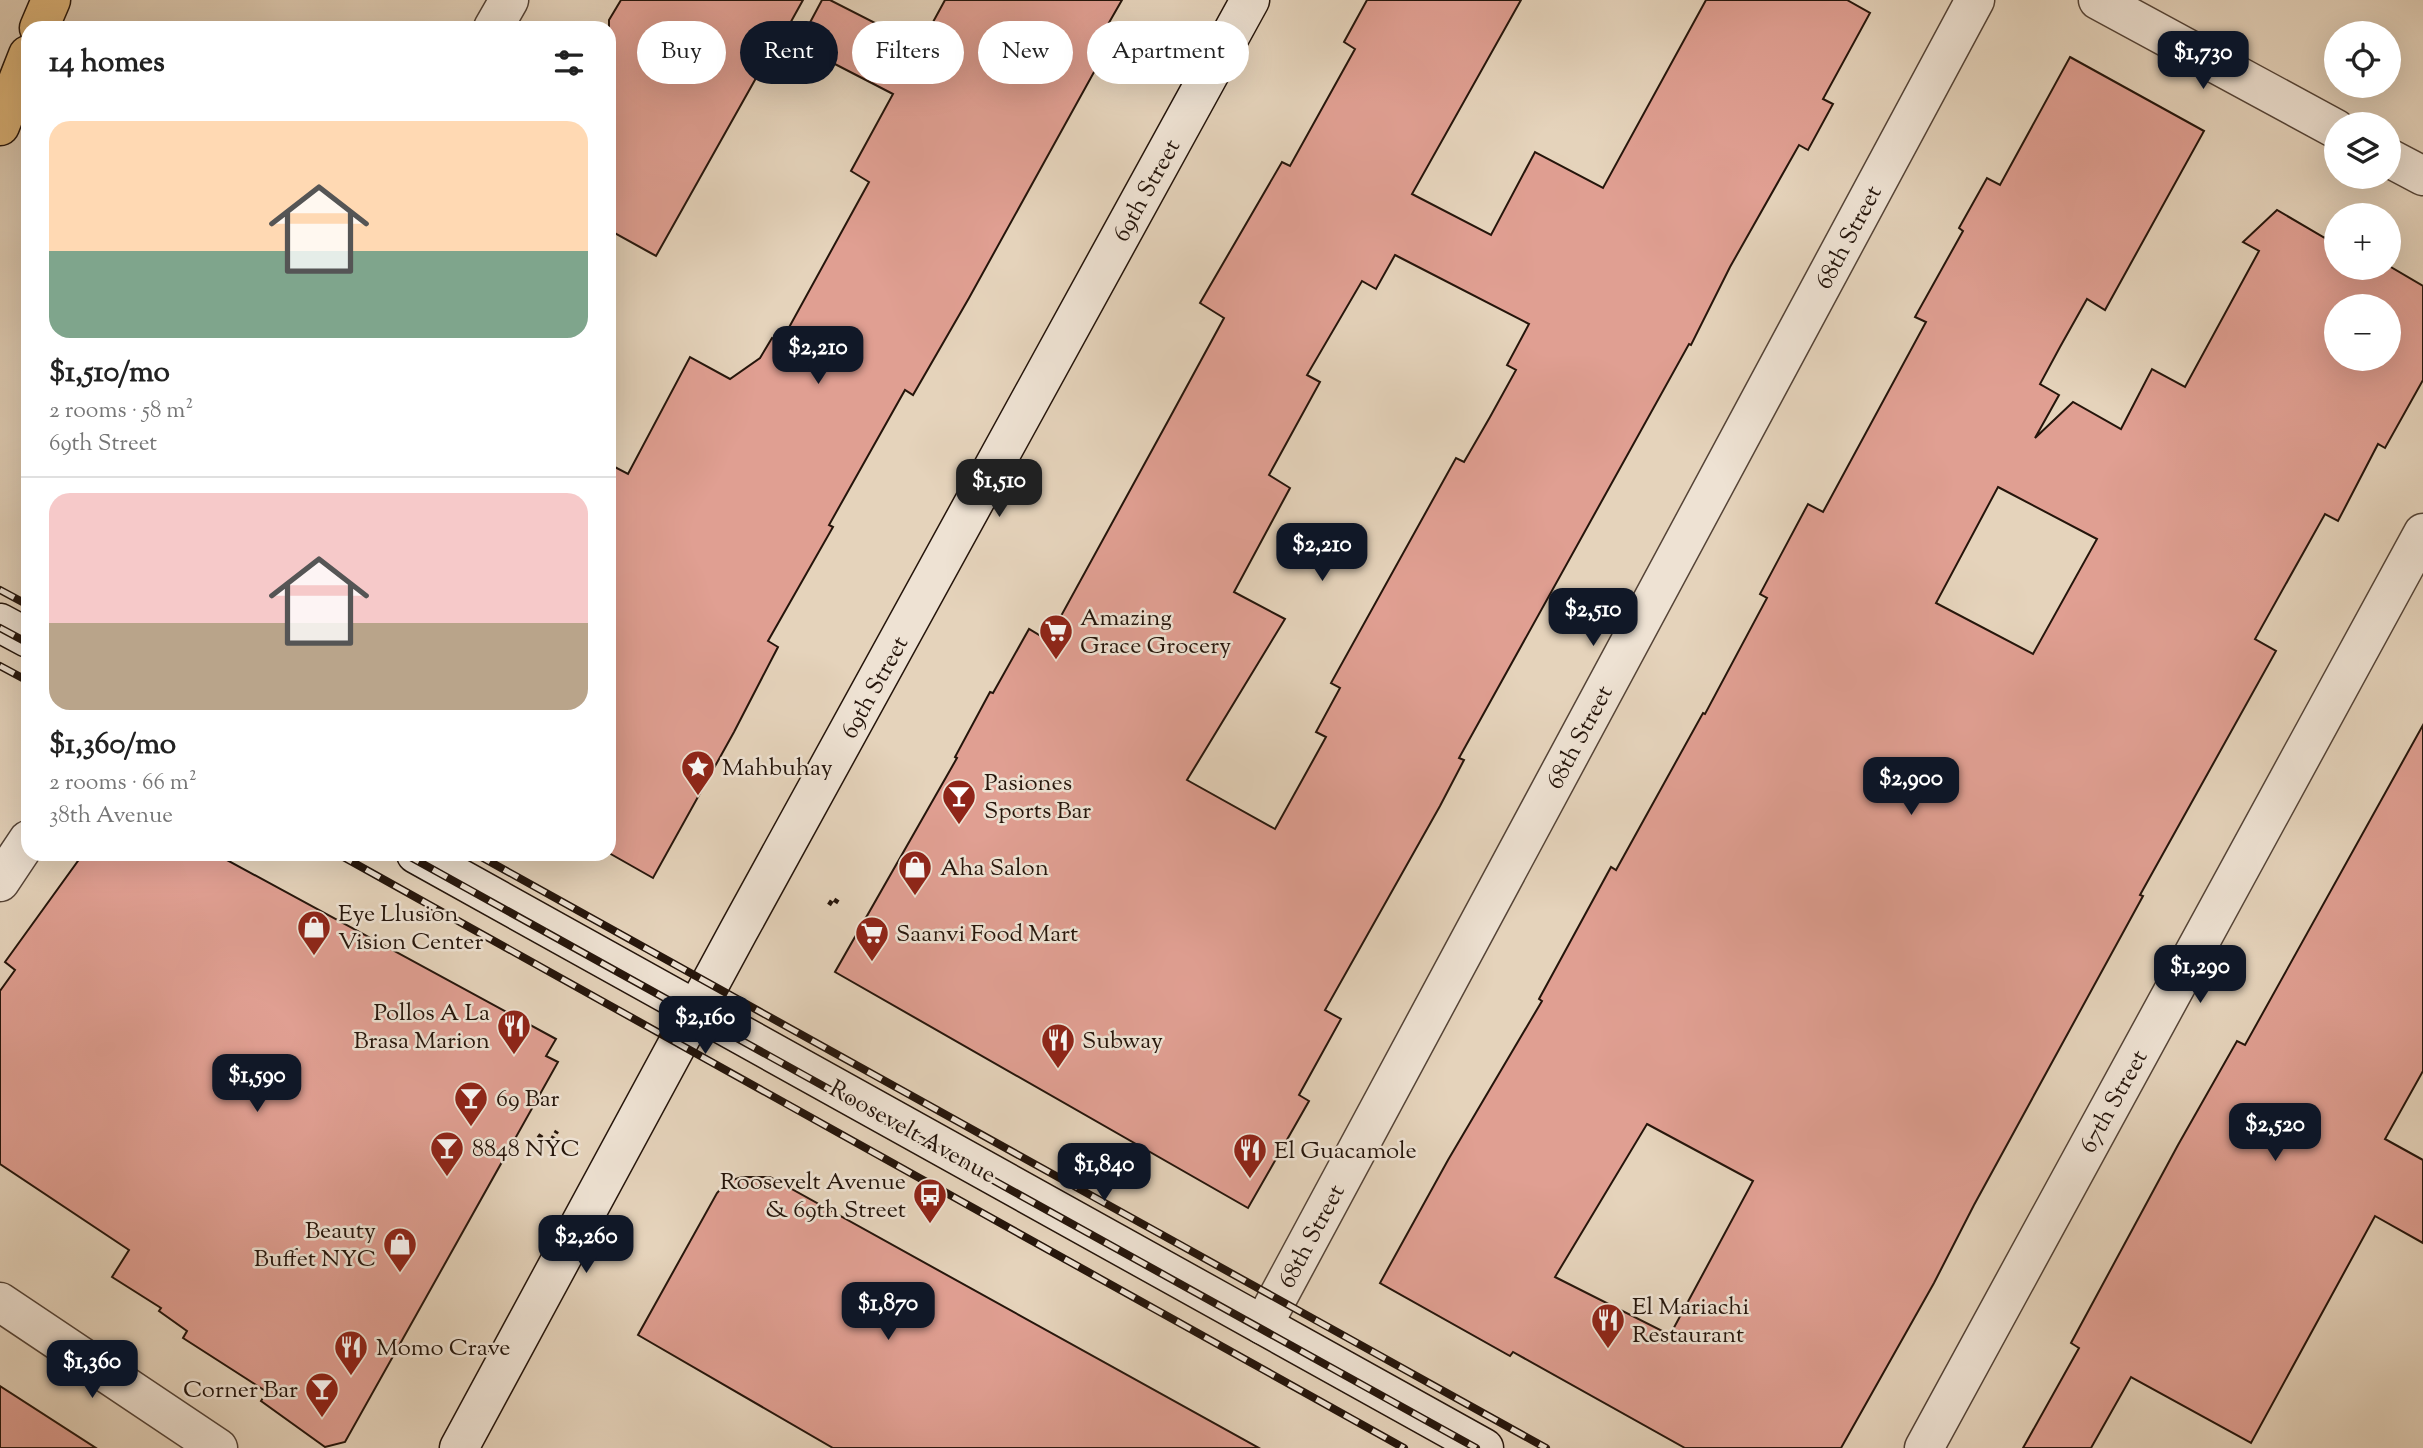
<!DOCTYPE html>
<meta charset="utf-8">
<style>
body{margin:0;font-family:"Sorts Mill Goudy",serif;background:#f2f2f2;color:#222;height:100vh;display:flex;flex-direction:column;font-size:26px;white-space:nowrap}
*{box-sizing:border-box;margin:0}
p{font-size:23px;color:#767676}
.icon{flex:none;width:38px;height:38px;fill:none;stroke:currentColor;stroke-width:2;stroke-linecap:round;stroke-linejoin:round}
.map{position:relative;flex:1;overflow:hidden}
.details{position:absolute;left:21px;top:21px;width:595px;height:840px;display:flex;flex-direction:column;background:#fff;border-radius:21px;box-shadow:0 7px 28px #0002}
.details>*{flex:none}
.banner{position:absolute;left:637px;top:21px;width:665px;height:63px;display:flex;gap:14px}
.fabs{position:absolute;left:2324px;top:21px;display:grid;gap:14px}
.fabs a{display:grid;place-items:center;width:77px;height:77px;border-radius:50%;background:#fff;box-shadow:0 7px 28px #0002;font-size:35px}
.price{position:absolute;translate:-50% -60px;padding:0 16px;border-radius:14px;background:#111827;color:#fff;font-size:23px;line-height:46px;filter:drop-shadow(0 2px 4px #0008)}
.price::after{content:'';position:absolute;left:50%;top:42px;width:21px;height:16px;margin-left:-10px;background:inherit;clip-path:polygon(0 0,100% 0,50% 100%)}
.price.selected{background:#222;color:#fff}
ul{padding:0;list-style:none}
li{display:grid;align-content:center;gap:14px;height:371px;padding:0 28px}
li+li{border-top:2px solid #e0e0e0}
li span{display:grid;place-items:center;height:217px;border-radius:21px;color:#555}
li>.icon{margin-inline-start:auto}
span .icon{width:126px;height:126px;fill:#fffc;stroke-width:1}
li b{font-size:30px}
h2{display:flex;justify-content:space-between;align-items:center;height:84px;padding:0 28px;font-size:30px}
.pill{padding:0 24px;border-radius:32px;background:#fff;box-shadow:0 7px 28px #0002;font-size:24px;line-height:63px}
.pill.selected{background:#111827;color:#fff}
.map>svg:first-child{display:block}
.building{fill:#e09f92;stroke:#25150b;stroke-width:2;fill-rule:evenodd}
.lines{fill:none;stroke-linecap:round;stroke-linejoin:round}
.street-casing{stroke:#554437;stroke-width:41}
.secondary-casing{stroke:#25150b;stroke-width:41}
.highway-casing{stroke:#25150b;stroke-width:41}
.path{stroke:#25150b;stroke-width:4.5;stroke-dasharray:5 3.5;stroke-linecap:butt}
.street{stroke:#eee2d3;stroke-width:38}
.secondary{stroke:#eee2d3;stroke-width:38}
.highway{stroke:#e2ba7e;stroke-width:38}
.rail-casing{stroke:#25150b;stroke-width:8}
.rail{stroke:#eee2d3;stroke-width:5;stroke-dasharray:16;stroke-linecap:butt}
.labels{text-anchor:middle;stroke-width:5;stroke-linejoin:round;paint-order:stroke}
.street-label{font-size:24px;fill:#25150b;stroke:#eee2d3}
.poi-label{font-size:24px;fill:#25150b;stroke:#eee2d3;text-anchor:start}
</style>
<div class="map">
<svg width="2423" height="1448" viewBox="0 0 2423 1448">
<rect width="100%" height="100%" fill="#e5d3bb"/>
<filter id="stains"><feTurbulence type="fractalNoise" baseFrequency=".00286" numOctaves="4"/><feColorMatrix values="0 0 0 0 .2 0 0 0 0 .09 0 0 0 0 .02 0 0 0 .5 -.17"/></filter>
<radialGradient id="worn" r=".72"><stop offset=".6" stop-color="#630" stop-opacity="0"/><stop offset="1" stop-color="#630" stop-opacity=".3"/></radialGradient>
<g class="building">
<path d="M621 0H803L763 72 760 71 656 256 609 230V20Z"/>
<path d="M822 0H830L920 46 945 0H1122L1099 40 1109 45 969 298 913 395 905 390 829 525 833 527 768 641 778 647 734 732 653 878 609 853V464L628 474 690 357 730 379 760 358 772 338 781 342 869 182 851 171 893 94 798 45Z"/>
<path d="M1367 0H1521L1412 194 1491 235 1535 152 1603 188 1706 0H1847L1870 13 1823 99 1833 104 1808 150 1799 145 1730 267 1691 345 1689 344 1459 758 1464 760 1440 806 1325 1010 1341 1019 1299 1095 1309 1101 1248 1208 835 972 957 758 955 757 990 692 993 693 1029 629 1046 639 1053 626 1055 627 1168 421 1224 318 1200 303 1282 162 1290 166 1355 49 1344 42ZM1395 255 1529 324 1507 365 1516 370 1490 417 1464 462 1456 458 1331 683 1340 688 1316 732 1326 737 1275 829 1187 780 1285 619 1234 592 1290 488 1269 475 1320 382 1307 375 1362 281 1376 289Z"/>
<path d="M2070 57 2204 131 2105 310 2087 299 2060 347 2040 384 2059 395 2035 438 2073 402 2121 429 2152 369 2185 387 2259 251 2243 242 2277 210 2325 238 2329 230 2336 235V268H2389V266L2423 286V380L2385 448 2378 444 2338 521 2325 514 2255 639 2276 651 2140 895 2143 896 1974 1205 1934 1283 1841 1448H1685L1513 1352 1510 1356 1380 1283 1448 1160 1542 1001 1539 999 1611 867 1616 870 1703 713 1705 714 1767 598 1760 594 1808 504 1823 512 1926 322 1915 317 1963 231 1959 228 1987 178 2000 185ZM2336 306H2389V359H2336ZM1998 487 2097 539 2033 654 1936 603ZM1647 1124 1753 1181 1670 1335 1555 1277Z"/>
<path d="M2423 725V1071L2385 1139 2423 1160V1243L2375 1216 2251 1443 2131 1377 2091 1448H2023L2079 1348 2071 1343 2178 1145 2237 1041 2245 1045Z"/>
<path d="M83 854H216L556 1039 546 1056 558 1062 345 1442 325 1447 261 1401 267 1392 183 1338 187 1331 159 1311 161 1308 112 1277 129 1250 0 1164V991L15 970 5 962Z"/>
<path d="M743 1177H770L1259 1448H833L638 1335 717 1193 728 1181Z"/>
<path d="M0 1386 96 1448H0Z"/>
</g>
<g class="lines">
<g class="street-casing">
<g id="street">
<path d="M2098 0 2336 129"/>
<path d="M493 28 509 0"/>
<path d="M2389 158 2423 176"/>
<path d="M0 882 28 840"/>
<path d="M0 1302 218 1448"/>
<path d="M1263 1325 1975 0"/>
<path d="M1924 1448 2423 533"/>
</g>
</g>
<g class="secondary-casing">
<g id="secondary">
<path d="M0 623 28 638"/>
<path d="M416 854 1484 1448"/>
<path d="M459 1448 738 932 1250 0"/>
</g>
</g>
<g class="highway-casing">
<g id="highway">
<path d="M39 28 51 0"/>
<path d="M0 126 28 55"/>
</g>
</g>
<g class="path">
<path d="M829 905 833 899 841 904"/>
<path d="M538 1135 550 1143 557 1131"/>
</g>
<use href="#street" class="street"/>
<use href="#secondary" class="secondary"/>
<use href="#highway" class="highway"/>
<g class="rail-casing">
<g id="rail">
<path d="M0 590 28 605"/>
<path d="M0 628 28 643"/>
<path d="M0 666 28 681"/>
<path d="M338 854 1404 1448"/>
<path d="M405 854 1476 1448"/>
<path d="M476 854 1546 1448"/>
</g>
</g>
<use href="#rail" class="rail"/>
</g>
<defs>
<g id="supermarket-pin" transform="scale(1.75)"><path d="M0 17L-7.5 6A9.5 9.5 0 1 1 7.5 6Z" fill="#8f2418" stroke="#eee2d3"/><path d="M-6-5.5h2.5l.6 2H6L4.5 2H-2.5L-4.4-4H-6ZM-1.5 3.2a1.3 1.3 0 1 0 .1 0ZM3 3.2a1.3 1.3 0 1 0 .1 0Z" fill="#fff"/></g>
<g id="sight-pin" transform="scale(1.75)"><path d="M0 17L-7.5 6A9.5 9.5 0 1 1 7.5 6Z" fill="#8f2418" stroke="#eee2d3"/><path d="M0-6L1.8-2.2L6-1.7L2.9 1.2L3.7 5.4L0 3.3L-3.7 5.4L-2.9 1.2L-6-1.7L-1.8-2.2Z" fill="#fff"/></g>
<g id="bar-pin" transform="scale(1.75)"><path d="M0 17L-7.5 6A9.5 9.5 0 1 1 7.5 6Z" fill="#8f2418" stroke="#eee2d3"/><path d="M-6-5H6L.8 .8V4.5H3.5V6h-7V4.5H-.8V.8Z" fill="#fff"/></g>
<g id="shop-pin" transform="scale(1.75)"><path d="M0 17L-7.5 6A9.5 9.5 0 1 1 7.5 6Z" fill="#8f2418" stroke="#eee2d3"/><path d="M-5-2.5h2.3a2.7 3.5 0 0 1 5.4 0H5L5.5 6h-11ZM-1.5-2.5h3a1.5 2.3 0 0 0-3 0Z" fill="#fff"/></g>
<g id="restaurant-pin" transform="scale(1.75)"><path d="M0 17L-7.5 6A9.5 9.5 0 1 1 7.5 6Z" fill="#8f2418" stroke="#eee2d3"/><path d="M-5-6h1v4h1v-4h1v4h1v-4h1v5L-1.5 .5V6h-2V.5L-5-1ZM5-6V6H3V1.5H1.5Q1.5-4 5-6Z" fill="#fff"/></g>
<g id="bus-pin" transform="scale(1.75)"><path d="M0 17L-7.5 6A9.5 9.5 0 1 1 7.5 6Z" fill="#8f2418" stroke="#eee2d3"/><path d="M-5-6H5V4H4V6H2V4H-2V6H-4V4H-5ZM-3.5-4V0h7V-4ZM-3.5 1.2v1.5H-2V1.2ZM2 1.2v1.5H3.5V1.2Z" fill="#fff"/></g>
</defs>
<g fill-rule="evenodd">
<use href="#supermarket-pin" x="1056" y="631"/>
<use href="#sight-pin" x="698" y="767"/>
<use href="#bar-pin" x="959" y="796"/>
<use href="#shop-pin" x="915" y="867"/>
<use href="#shop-pin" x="314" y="927"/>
<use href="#supermarket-pin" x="872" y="933"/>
<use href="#restaurant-pin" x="514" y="1026"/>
<use href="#restaurant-pin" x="1058" y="1040"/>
<use href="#bar-pin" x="471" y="1098"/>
<use href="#bar-pin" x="447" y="1148"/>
<use href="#restaurant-pin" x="1250" y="1150"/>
<use href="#bus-pin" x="930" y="1195"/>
<use href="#shop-pin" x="400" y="1244"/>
<use href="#restaurant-pin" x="1608" y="1320"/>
<use href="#restaurant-pin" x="351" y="1347"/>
<use href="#bar-pin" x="322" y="1389"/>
</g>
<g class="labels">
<g class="street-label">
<text transform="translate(1146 190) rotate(-61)" y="8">69th Street</text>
<text transform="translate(1848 237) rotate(-62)" y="8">68th Street</text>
<text transform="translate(874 687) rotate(-61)" y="8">69th Street</text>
<text transform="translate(1579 737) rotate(-62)" y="8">68th Street</text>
<text transform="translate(2113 1101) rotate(-61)" y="8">67th Street</text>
<text transform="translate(913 1131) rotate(29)" y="8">Roosevelt Avenue</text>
<text transform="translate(1311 1236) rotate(-62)" y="8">68th Street</text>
</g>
<g class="poi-label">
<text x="1080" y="625">Amazing<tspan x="1080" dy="28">Grace Grocery</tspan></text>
<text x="722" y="775">Mahbuhay</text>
<text x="984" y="790">Pasiones<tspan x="984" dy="28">Sports Bar</tspan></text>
<text x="940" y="875">Aha Salon</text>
<text x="338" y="921">Eye Llusion<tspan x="338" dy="28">Vision Center</tspan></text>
<text x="896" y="941">Saanvi Food Mart</text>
<text x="490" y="1020" text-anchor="end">Pollos A La<tspan x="490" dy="28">Brasa Marion</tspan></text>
<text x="1082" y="1048">Subway</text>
<text x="496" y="1106">69 Bar</text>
<text x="472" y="1156">8848 NYC</text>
<text x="1274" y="1158">El Guacamole</text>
<text x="906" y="1189" text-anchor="end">Roosevelt Avenue<tspan x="906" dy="28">&amp; 69th Street</tspan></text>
<text x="376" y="1238" text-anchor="end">Beauty<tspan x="376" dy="28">Buffet NYC</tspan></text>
<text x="1632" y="1314">El Mariachi<tspan x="1632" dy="28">Restaurant</tspan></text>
<text x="376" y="1355">Momo Crave</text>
<text x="298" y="1397" text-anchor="end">Corner Bar</text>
</g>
</g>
<rect width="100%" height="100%" filter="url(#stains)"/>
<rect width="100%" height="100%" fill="url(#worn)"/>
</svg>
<div class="fabs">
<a><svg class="icon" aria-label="locate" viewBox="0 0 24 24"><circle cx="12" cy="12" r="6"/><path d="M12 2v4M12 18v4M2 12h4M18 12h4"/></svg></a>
<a><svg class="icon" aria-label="layers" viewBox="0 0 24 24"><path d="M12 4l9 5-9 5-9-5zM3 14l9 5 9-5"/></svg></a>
<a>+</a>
<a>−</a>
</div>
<b class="price" style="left:2203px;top:91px">$1,730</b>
<b class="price" style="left:818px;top:386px">$2,210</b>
<b class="price selected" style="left:999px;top:519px">$1,510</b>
<b class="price" style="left:1322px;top:583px">$2,210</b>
<b class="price" style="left:1593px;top:648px">$2,510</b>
<b class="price" style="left:1911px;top:817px">$2,900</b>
<b class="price" style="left:2200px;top:1005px">$1,290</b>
<b class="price" style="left:705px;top:1056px">$2,160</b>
<b class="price" style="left:257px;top:1114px">$1,590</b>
<b class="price" style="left:2275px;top:1163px">$2,520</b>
<b class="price" style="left:1104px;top:1203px">$1,840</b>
<b class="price" style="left:586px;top:1275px">$2,260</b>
<b class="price" style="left:888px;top:1342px">$1,870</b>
<b class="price" style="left:92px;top:1400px">$1,360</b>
<div class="banner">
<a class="pill">Buy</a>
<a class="pill selected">Rent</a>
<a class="pill">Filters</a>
<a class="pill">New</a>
<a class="pill">Apartment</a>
</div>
<section class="details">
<h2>14 homes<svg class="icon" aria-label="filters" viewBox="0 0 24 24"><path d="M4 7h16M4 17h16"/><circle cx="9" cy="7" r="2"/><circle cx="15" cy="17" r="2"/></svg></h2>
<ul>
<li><span style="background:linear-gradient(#ffd9b3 60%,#7fa58c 0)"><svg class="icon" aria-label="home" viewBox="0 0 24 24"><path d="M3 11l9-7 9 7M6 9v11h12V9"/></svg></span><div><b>$1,510/mo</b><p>2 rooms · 58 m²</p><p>69th Street</p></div></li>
<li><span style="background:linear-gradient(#f6c9c9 60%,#b9a48a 0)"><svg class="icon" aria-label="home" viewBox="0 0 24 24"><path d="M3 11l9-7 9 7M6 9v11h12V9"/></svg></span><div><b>$1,360/mo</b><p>2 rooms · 66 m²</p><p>38th Avenue</p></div></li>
</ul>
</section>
</div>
